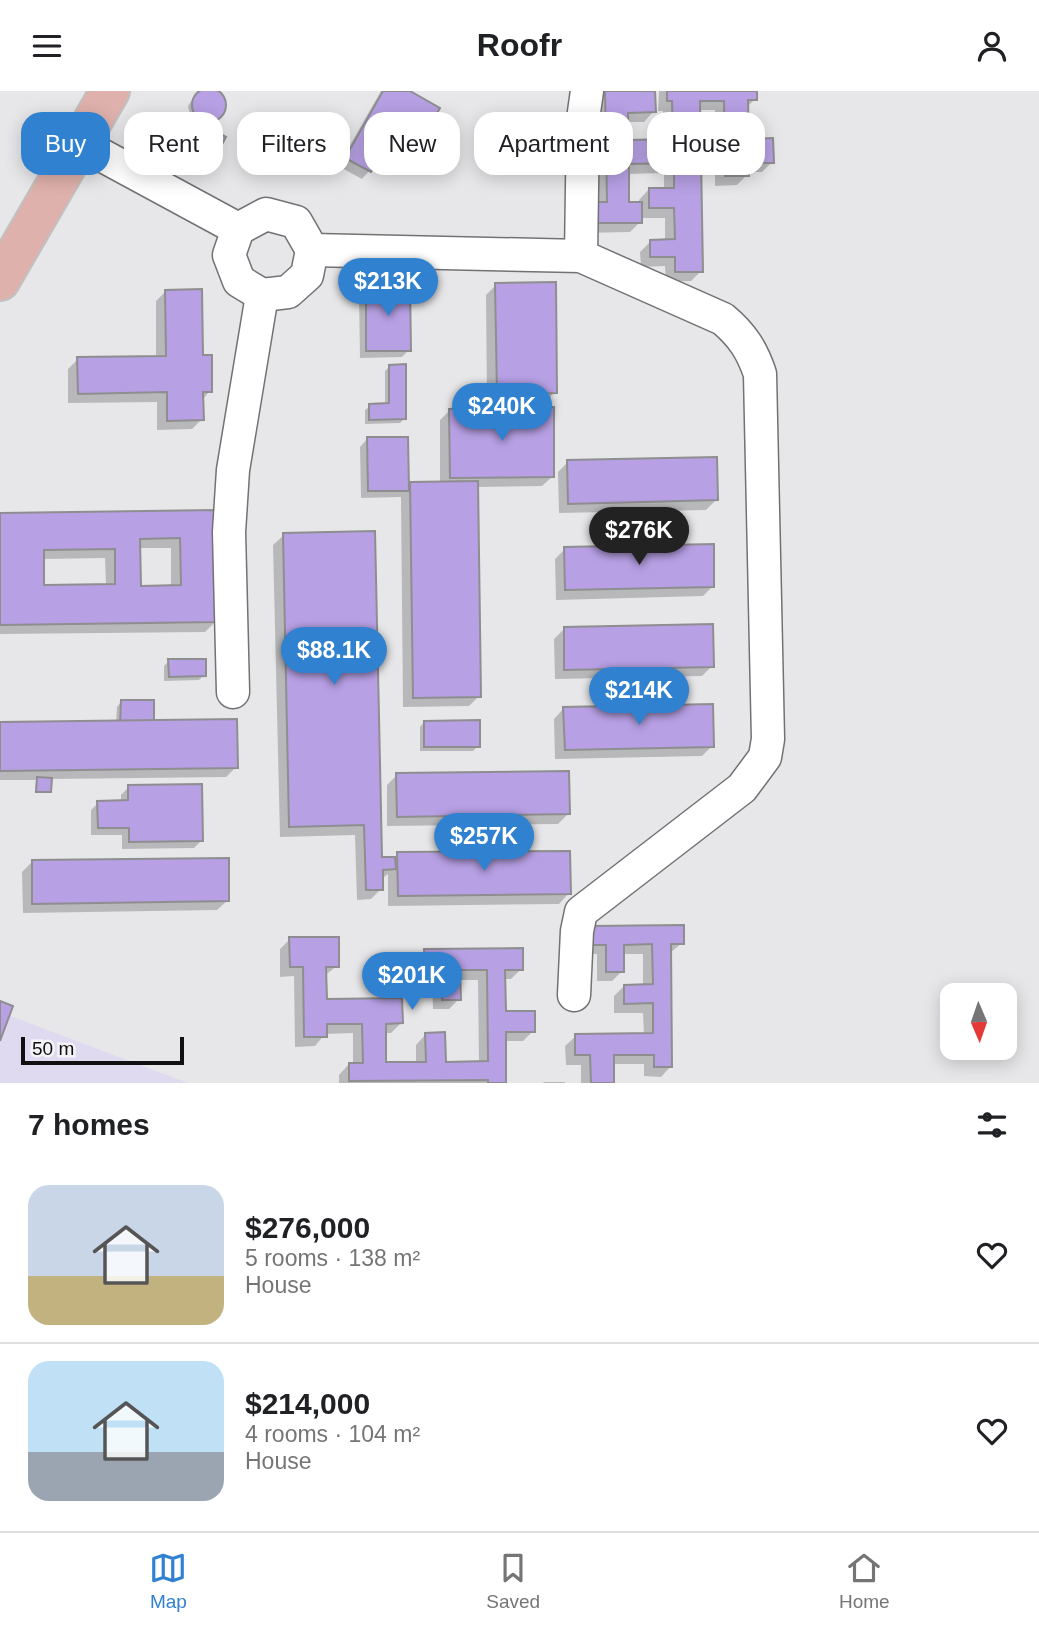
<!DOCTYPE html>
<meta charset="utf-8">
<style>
body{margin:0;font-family:Helvetica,sans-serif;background:#f6f6f6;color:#202124;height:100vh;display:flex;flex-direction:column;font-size:26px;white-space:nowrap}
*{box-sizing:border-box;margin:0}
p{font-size:23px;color:#757577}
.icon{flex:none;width:38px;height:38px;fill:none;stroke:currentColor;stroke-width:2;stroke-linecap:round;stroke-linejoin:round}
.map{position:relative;height:992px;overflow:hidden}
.side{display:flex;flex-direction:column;background:#fff;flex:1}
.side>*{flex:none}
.guide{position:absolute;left:21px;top:21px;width:998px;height:63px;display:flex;gap:14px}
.needle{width:46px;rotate:178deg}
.fabs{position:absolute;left:940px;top:892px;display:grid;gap:14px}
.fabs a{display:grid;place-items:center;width:77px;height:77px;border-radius:14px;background:#fff;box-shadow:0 4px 18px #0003;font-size:35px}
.scale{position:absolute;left:21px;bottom:18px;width:163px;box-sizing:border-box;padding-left:7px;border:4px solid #101010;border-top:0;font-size:19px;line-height:24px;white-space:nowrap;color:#101010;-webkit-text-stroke:5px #f4f4f6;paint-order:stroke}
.price{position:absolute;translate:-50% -60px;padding:0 16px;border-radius:24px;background:#3082d1;color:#fff;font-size:23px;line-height:46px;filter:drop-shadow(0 2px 4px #0008)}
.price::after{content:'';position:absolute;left:50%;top:42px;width:21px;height:16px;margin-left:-10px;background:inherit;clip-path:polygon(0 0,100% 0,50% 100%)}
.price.selected{background:#222;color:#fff}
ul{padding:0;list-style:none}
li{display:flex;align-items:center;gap:21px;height:175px;padding:0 28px}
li+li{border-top:2px solid #e0e0e0}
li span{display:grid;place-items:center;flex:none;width:196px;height:140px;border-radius:21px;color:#555}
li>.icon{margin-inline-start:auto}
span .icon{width:84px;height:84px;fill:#fffc;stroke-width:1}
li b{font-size:30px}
h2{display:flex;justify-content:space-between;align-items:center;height:84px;padding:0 28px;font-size:30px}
.tag{padding:0 24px;border-radius:21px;background:#fff;box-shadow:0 4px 18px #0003;font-size:24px;line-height:63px}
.tag.selected{background:#3082d1;color:#fff}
header{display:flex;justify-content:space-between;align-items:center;height:91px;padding:0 28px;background:#fff;font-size:32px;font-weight:700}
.tabs{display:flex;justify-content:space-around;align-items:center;height:98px;border-top:2px solid #e0e0e0;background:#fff;font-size:19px;color:#757577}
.tabs a{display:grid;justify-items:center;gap:4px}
.tabs .selected{color:#3082d1}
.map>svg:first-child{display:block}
.industrial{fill:#dfdaf0}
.shadow{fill:#0003;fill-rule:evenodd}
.building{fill:#b7a0e4;stroke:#8e8e90;stroke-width:2;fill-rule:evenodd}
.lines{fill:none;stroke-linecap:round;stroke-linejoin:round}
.minor-casing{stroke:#727274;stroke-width:35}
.major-casing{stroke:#c1c1c1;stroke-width:42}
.minor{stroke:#fff;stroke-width:32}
.major{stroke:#dfb1ac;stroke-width:38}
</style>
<header><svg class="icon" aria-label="menu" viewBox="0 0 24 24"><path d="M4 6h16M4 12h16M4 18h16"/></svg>Roofr<svg class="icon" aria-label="person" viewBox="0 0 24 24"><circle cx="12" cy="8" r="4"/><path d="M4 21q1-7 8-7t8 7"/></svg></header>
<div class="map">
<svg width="1039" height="992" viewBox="0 0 1039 992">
<rect width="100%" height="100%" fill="#e7e7e9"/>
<path class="industrial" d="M0 921 188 992H0Z"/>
<g class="shadow">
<path d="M215 0 222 5 224 15 219 25 204 35 191 29 188 15 194 6 200 1Z"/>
<path d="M381 0H406L425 39 418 47 395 34 369 80 362 88 338 75Z"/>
<path d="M595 0H626L654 20 644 31H626V50H664L663 20H658L659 0H755V8L746 17 747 49 772 71 762 81H747V84L737 94 715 95V19H699L701 180 691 190 666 191 665 175 641 176 640 161 651 150H665V127H640V131L630 141 582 142ZM664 82V98H649L639 109V112H627V83Z"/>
<path d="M208 41 216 60 214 62 201 55Z"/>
<path d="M496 194 555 301 545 311 487 312 486 204Z"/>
<path d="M366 196 409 259 402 266 360 267 359 204Z"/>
<path d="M166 200 201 266 210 300 202 309V328L192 338 157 339V311L68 312V278L78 268 156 267V210Z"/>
<path d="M390 275 405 327 400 332 365 333V319L370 315 385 314V280Z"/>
<path d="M450 319 553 385 542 395 476 396 479 605 469 615 403 616 401 406 361 407 360 356 367 348 407 396 411 393 440 392V329Z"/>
<path d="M568 371 716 409 706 419 559 422 558 381Z"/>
<path d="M214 421 215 531 205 541 0 543V424ZM139 457H171V496L139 497ZM105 467 106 495 43 496V468Z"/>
<path d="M284 444 380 768H394L398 763 569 802 559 813 388 815V783L381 788V798L371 808 357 809 355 744 280 746 273 454Z"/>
<path d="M565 458 713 495 703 505 556 509 555 468Z"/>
<path d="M564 538 712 575 702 585 555 588 554 548Z"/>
<path d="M169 570 204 584 199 589 164 590V575Z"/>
<path d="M121 611 152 631 236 676 226 686 50 688 47 702H35L36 689H0V633L116 632 117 616Z"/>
<path d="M564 617 712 655 702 665 555 668 554 628Z"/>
<path d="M424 631 478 655 473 660H420V636Z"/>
<path d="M397 684 568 723 558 733 387 735V694Z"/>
<path d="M129 696 201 750 194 757 122 758V744H91V719L98 712 121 711V704Z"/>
<path d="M32 771 228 809 217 819 23 822 22 781Z"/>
<path d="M579 847 682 852 670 862 671 975 661 986 644 985V973H612V992H581V974H566L565 955 576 945 644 944 643 922H614V905L624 895H643V863H622V880L612 890H597V863H579Z"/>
<path d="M290 848 337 875 324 885 325 910 401 932 391 942H384V973H416V954L426 943 444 973 479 972 478 889H459V908L449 918H433L432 889H415V870L425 860 521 878 511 888H504V922L533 940 523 950H504L505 992H339V984L349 973H353V942L325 943 315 955 295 956 294 885 280 886V858Z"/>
<path d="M544 991H565V992H543Z"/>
</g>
<g class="building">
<circle cx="209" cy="14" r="17"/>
<path d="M383 0H410L440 17 426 40 402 26 371 81 345 67Z"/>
<path d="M605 0H655L656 21 628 22V49L673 48 672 10H667V0H757V9H748L749 48 773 47 774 72H749V85H725L724 10H700L703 181H675V166H650V149L675 148 674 117H649V97H674V72L629 73V111H642V132H591V111H607Z"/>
<path d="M210 37 226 46 218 61 202 52Z"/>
<path d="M556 191 557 302 497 303 495 192Z"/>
<path d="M366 194H410L411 260H366Z"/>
<path d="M202 198 203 264H212V301H203L204 329 167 330V301L78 303 77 266 166 265 165 199Z"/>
<path d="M406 273V328L369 329V313L389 312V274Z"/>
<path d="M554 316V386L450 387 449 318Z"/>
<path d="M367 346H408L409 400H368Z"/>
<path d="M717 366 718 409 568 413 567 369Z"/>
<path d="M478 390 481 606 413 607 410 391Z"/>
<path d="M216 419 217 531 0 534V422ZM180 447 181 494 141 495 140 448ZM115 458V493L44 494V459Z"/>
<path d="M375 440 382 766H395L396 778 383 779V799H366L364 734 289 736 283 442Z"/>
<path d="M714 453V496L565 499 564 456Z"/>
<path d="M713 533 714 576 564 579V536Z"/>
<path d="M168 568H206V585L169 586Z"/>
<path d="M121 609H154V634H120Z"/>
<path d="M713 613 714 656 565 659 563 616Z"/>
<path d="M237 628 238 677 0 680V631Z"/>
<path d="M480 629V656H424V630Z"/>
<path d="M569 680 570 723 397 726 396 682Z"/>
<path d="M37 686 52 687 51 701H36Z"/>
<path d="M202 693 203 750 129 751V737H98L97 710 128 709V694Z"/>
<path d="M570 760 571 803 398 805 397 761Z"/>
<path d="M229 767V810L32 813V769Z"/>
<path d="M684 834V853H671L672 976H654V964H614V992H591L590 964H575V943L653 942V912L624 913V894L653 893 652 853 624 854V881H606V854H589V835Z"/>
<path d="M289 846H339V876H326L327 908 402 907 403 932 386 933V971H426L425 942 445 941 446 971 488 970 487 879H460L461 909H442V879L425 880 424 858 523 857V879H505L506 920H535V941H506V992H488V989L349 990V972H363L362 933H327V946H304L303 876H290Z"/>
<path d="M0 910 13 915 0 950Z"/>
</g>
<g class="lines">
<g class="minor-casing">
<g id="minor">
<path d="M81 53 238 138"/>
<path d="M266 123 296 131 312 159 307 184 288 201 262 204 239 190 229 164 238 138Z"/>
<path d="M312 159 581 165 723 228C742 244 752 259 760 283L768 648 765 666 742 697 581 821 577 840 574 904"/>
<path d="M581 165 583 28 587 0"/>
<path d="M233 601 229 441 233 379 262 204"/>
</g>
</g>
<g class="major-casing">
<path id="major" d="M0 190 110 0"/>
</g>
<use href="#minor" class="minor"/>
<use href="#major" class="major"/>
</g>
</svg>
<div class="fabs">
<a><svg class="needle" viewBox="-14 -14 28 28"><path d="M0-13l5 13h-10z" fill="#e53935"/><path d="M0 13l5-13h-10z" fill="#757577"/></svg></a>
</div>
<div class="scale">50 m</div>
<b class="price" style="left:388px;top:227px">$213K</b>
<b class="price" style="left:502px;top:352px">$240K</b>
<b class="price selected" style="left:639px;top:476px">$276K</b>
<b class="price" style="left:334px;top:596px">$88.1K</b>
<b class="price" style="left:639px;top:636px">$214K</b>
<b class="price" style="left:484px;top:782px">$257K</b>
<b class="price" style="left:412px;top:921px">$201K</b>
<div class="guide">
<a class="tag selected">Buy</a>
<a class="tag">Rent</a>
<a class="tag">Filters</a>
<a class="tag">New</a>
<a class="tag">Apartment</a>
<a class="tag">House</a>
</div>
</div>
<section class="side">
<h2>7 homes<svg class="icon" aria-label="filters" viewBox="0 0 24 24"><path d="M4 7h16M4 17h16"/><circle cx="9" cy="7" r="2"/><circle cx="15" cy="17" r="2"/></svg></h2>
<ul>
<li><span style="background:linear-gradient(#c9d6e8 65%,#c2b280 0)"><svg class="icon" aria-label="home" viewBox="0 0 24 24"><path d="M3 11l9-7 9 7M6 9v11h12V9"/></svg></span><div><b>$276,000</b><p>5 rooms · 138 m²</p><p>House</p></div><svg class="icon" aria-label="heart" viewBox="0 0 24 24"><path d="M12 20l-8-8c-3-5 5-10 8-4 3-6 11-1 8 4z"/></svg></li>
<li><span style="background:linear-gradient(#bfe0f5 65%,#9aa5b1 0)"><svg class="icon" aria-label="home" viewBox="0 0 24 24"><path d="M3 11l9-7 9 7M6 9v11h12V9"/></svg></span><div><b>$214,000</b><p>4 rooms · 104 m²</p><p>House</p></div><svg class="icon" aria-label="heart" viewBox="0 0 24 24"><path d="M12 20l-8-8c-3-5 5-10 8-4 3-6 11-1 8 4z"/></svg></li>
</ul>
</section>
<nav class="tabs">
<a class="selected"><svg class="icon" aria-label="map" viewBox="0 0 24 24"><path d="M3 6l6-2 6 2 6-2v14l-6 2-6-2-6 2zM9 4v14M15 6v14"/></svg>Map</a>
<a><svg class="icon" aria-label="saved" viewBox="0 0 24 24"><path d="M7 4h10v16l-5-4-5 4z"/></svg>Saved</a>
<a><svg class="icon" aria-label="home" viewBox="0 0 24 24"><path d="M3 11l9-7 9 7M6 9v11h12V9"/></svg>Home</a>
</nav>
